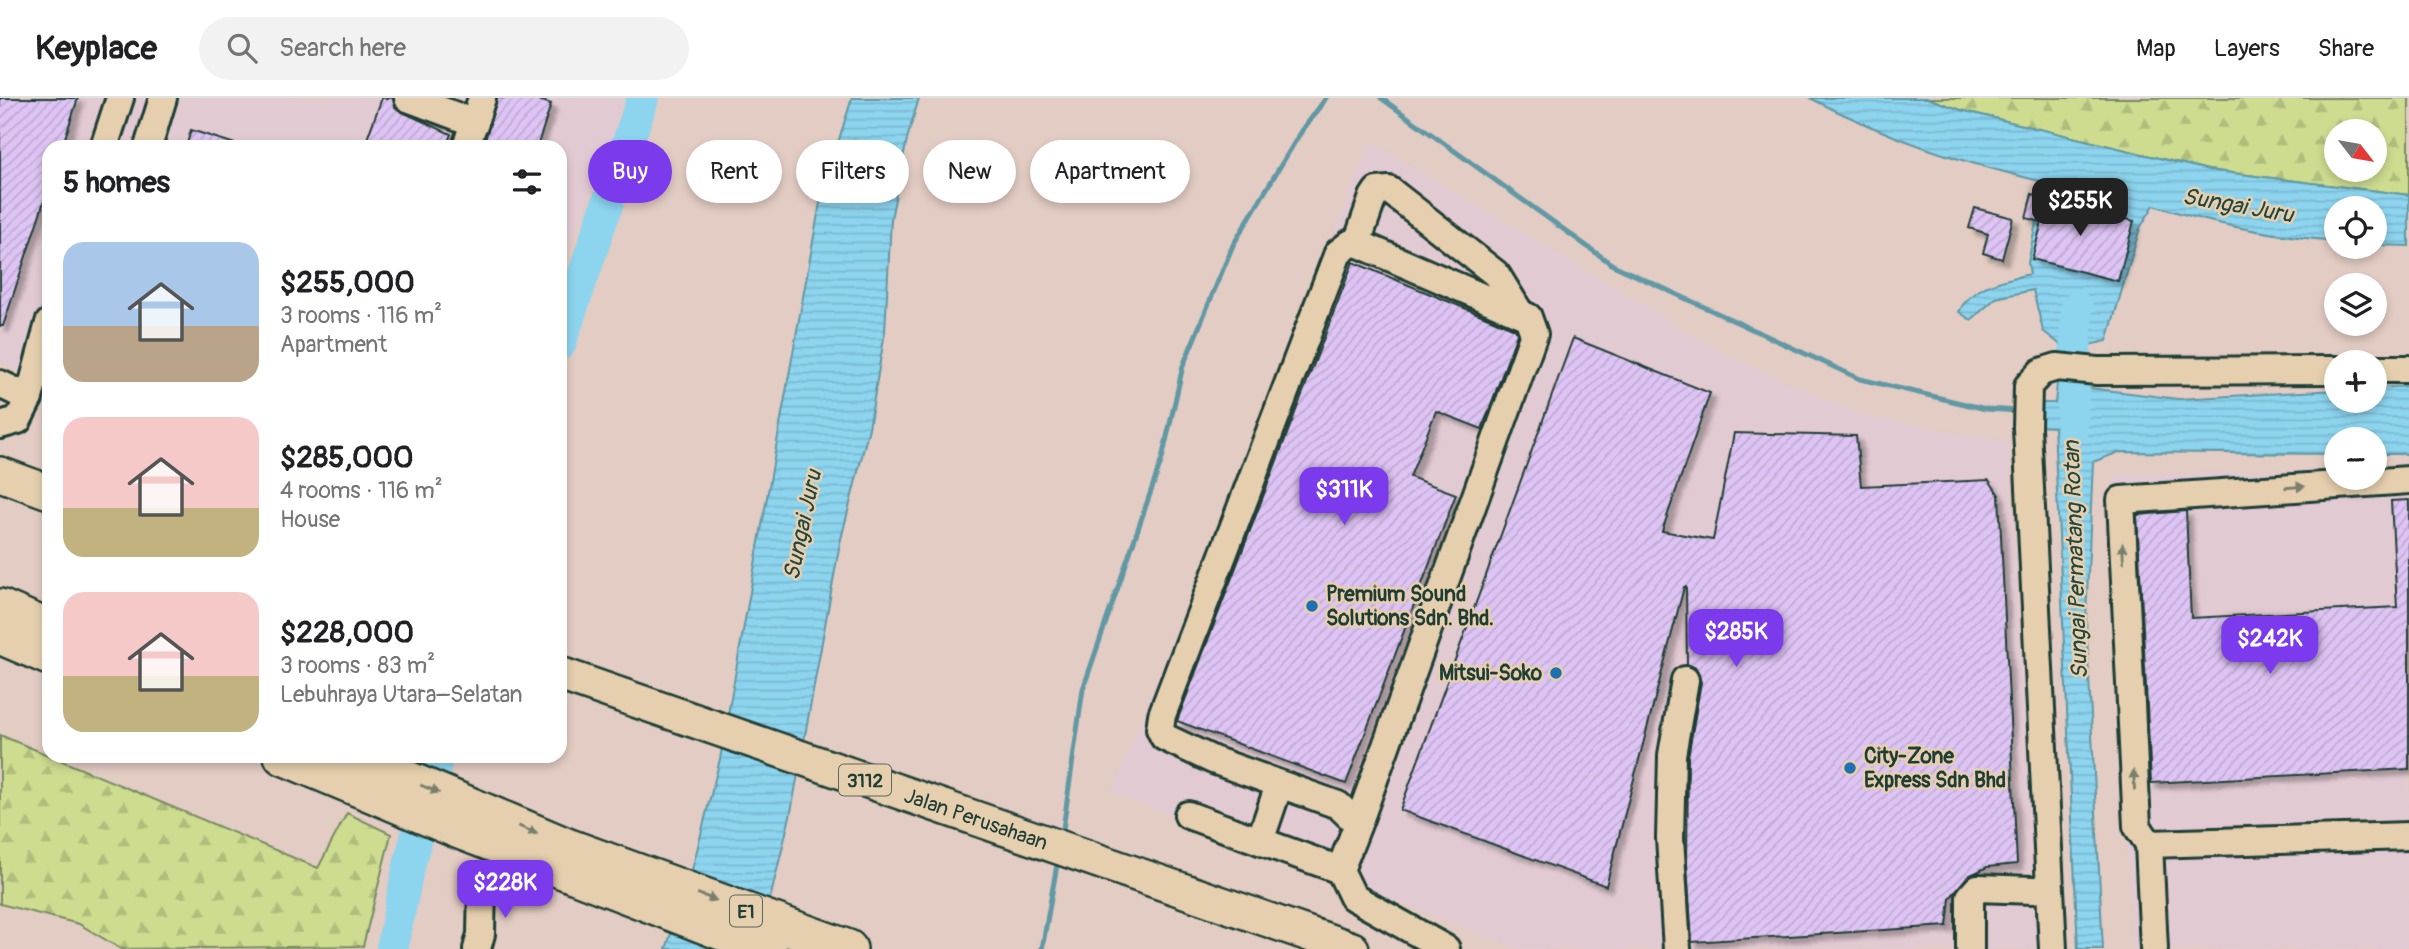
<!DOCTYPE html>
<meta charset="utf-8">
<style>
body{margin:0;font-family:Pangolin,sans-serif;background:#f2f2f2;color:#202124;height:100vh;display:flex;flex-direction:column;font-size:26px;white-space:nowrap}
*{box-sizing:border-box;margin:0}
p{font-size:23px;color:#757577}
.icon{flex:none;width:38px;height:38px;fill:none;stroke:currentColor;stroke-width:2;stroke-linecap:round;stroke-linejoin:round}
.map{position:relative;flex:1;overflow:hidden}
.sheet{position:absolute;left:42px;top:42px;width:525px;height:623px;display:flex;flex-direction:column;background:#fff;border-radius:21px;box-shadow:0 4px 10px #0003}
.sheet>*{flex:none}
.top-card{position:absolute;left:588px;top:42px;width:665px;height:63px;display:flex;gap:14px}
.needle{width:46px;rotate:121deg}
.buttons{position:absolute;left:2324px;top:21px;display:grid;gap:14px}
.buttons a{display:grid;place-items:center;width:63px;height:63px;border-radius:50%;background:#fff;box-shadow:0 4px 10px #0003;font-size:35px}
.price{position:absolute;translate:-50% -60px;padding:0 16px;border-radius:14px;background:#7c3aed;color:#fff;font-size:23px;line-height:46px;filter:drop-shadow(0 2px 4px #0008)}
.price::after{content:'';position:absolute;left:50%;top:42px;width:21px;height:16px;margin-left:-10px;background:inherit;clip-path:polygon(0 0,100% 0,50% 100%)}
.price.selected{background:#222;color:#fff}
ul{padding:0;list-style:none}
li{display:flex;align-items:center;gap:21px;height:175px;padding:0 21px}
li span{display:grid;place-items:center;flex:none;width:196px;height:140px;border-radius:21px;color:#555}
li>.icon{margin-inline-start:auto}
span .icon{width:84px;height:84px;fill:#fffc;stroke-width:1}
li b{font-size:30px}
h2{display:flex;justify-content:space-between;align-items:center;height:84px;padding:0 21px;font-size:30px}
.tag{padding:0 24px;border-radius:32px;background:#fff;box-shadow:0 4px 10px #0003;font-size:24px;line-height:63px}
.tag.selected{background:#7c3aed;color:#fff}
header{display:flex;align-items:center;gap:42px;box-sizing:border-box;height:98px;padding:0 35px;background:#fff;border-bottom:2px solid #e0e0e0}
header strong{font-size:33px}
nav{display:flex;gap:38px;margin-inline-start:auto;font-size:24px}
.search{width:490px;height:63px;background:#f2f2f2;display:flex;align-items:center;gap:18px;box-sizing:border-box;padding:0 24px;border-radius:38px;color:#757577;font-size:26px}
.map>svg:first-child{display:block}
.built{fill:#e2cad2}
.forest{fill:url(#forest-firs);stroke:#768c62;stroke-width:2;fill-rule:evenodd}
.water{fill:url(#water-rules);stroke:#6198a4;stroke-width:2}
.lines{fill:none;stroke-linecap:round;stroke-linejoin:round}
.stream{stroke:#6198a4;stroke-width:5}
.river{stroke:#8dd4ef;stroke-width:32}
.building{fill:url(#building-hatch);stroke:#1f3d34;stroke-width:2;filter:url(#shadow)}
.minor-casing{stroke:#1f3d34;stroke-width:32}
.major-casing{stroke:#1f3d34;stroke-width:38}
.highway-casing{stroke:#1f3d34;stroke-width:42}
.minor{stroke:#e5cfae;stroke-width:26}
.major{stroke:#e5cfae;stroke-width:33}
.highway{stroke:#e5cfae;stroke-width:37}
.oneway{fill:#787f6b}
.poi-dot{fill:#1f6fb2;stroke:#e5cfae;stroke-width:2.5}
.labels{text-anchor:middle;stroke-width:5;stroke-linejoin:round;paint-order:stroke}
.shield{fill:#e5cfae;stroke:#5a6959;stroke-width:2}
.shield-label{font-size:19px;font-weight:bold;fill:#1f3d34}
.poi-label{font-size:21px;font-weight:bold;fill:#1f3d34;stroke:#e5cfae;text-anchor:start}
.street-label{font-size:21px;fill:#1f3d34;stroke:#e5cfae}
.water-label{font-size:23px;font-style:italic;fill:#24453d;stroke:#e5cfae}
</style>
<header>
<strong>Keyplace</strong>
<div class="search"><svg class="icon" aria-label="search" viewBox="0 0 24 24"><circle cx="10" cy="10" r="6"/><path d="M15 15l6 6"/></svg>Search here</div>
<nav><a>Map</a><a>Layers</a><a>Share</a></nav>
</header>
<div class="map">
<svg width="2409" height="851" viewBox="0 0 2409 851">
<defs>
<pattern id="forest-firs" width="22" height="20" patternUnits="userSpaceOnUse" patternTransform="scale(1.75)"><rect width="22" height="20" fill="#cedc90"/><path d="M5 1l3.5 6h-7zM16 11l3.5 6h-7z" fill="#b0be7d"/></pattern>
<pattern id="water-rules" width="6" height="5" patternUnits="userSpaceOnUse" patternTransform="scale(1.75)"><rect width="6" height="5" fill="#8dd4ef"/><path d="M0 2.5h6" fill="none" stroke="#79b7ce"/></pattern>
<pattern id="building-hatch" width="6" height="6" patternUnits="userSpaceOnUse" patternTransform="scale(1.75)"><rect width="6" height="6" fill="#dec4f4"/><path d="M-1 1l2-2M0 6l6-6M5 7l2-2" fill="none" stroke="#bea9d2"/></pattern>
<filter id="shadow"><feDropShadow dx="5.5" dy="5.5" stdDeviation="2" flood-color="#0004"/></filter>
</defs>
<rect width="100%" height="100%" fill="#e3ccc3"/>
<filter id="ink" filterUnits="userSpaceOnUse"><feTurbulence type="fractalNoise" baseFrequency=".0143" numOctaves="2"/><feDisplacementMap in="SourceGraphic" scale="14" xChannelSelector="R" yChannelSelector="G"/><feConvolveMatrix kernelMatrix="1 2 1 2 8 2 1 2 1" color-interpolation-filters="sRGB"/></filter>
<g filter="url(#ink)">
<g class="built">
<path d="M0 0H631L560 173V49H49V292L46 285 0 264Z"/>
<path d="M1370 43 1725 256 1861 317 2009 344 2039 851H1520L1112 695Z"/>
<path d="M2409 369V847L2398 851H2131L2113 377 2336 371V380H2375V370Z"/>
</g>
<g class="forest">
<path d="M1927 0H2409V97L2208 72 1961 12ZM2336 33H2375V72H2336Z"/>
<path d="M0 637 318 770 347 715 391 736 363 848 121 851 79 826 0 806Z"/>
</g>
<g class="water">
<path d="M852 0H919L907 41 891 121 885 234 869 330 840 445 791 714 758 851H666L693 768 720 661 821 99Z"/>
<path d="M1810 0H1927L1961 12 2208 72 2409 97V148L2375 147V110H2336V143C2275 138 2213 127 2154 107L2140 130 2107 243 2067 252 2043 233 2033 192 1996 200 1971 222 1959 214C1971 187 2004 182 2030 176L2028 165 2044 84C1956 63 1890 41 1810 0Z"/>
<path d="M2057 286 2178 301 2336 292V303H2375V290L2409 288V356H2375V341H2336V356L2119 354 2093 364 2086 520 2103 851H2078L2054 329 2038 328 2039 305H2055Z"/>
</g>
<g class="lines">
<g class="stream">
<path d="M1381 0 1613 167 1860 281 1986 311 2020 313"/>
<path d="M1062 738 1083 591 1162 361 1183 268 1233 147 1299 37 1326 0"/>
<path d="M1042 851 1058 761"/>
</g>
<g class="river">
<path d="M560 246 643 0"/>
<path d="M2072 332 2077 209"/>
<path d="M392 851 408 771 438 658"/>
</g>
</g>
<g class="building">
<path d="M0 0H78L62 49H49V88L3 228H0Z"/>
<path d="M382 0H393L395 9 402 14 451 36 446 49H387L367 41Z"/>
<path d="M497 0H533L551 6 537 49H483Z"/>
<path d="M191 32 235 46V49H186Z"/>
<path d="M2032 96 2134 123 2118 183 2032 161 2042 124 2026 120Z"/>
<path d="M1975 110 2013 120 2002 161 1983 155 1988 136 1969 130Z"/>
<path d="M1353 164 1515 231 1517 236 1482 331 1436 313 1410 379 1456 396 1346 686 1177 623Z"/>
<path d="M1573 240 1710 295 1662 433 1713 442 1734 335 1856 338 1861 388 1989 382 1999 397 2017 766 1987 769 1967 779 1950 800 1947 828 1692 844 1687 766 1688 659 1701 584 1696 570 1687 566 1686 489H1684L1606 788 1400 712Z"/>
<path d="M2409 402V671L2151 685 2137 417 2186 413 2191 520 2397 509 2391 403Z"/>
</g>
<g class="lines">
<g class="minor-casing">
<g id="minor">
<path d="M408 0 475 25"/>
<path d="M104 49 120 0"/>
<path d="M148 49 163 0"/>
<path d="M466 49 482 0"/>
<path d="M1357 145 1373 99 1377 93 1389 92 1496 176 1520 215"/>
<path d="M2375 271H2409"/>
<path d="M0 286 29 300"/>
<path d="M0 327 18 322 29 300 49 225"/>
<path d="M1188 717 1340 772"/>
<path d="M1358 726 1534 236 1528 219 1357 145H1351L1338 155 1162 617 1160 631 1164 639 1213 662 1338 707 1358 726 1340 772 1353 799 1446 851"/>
<path d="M1260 743 1279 687"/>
<path d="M2149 746 2409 738"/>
<path d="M477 851 481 836 482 785"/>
<path d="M1677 851 1670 740 1672 657 1685 582"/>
<path d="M1970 851V799L1978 790 2033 792"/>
<path d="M2053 851 2027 330 2028 288 2041 274 2057 269 2097 273 2336 272"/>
<path d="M2154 851 2149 746 2137 728 2121 402 2409 382"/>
</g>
</g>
<g class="major-casing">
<g id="major">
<path d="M0 376 49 394"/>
<path d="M560 576 1352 851"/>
</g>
</g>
<g class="highway-casing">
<g id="highway">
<path d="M0 510 49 531"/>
<path d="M0 537 49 558"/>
<path d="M283 658 457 731 768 851"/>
<path d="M351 658 569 750 848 851"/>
</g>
</g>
<use href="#minor" class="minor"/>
<use href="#major" class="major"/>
<use href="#highway" class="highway"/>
</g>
<defs><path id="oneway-solid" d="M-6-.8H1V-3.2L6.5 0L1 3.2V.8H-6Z" transform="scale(1.75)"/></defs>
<g class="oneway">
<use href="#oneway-solid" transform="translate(2295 389) rotate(-4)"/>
<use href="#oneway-solid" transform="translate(2123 455) rotate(-93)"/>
<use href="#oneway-solid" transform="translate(2134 682) rotate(-93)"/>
<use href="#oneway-solid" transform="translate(430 691) rotate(22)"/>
<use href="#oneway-solid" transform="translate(528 732) rotate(23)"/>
<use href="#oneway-solid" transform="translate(707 799) rotate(20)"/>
</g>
</g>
<g class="poi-dot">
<circle cx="1312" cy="508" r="7"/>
<circle cx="1556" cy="575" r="7"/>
<circle cx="1850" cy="670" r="7"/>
</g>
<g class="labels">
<g class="shield">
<rect x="839" y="666.5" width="52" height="31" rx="5"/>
<rect x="730" y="797.5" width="32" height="31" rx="5"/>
</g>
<g class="shield-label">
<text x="865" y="689">3112</text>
<text x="746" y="820">E1</text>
</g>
<g class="poi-label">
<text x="1326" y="503">Premium Sound<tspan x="1326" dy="24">Solutions Sdn. Bhd.</tspan></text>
<text x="1542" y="582" text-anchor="end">Mitsui-Soko</text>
<text x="1864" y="665">City-Zone<tspan x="1864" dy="24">Express Sdn Bhd</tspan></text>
</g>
<g class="street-label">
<text transform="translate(976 721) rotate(19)" y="7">Jalan Perusahaan</text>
</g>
<g class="water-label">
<text transform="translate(2238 107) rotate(10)" y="8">Sungai Juru</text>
<text transform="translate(802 427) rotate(-78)" y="8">Sungai Juru</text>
<text transform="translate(2075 462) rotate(-92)" y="8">Sungai Permatang Rotan</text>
</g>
</g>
</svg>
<div class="buttons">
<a><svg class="needle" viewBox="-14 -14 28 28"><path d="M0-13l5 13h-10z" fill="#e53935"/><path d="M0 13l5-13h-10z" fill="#757577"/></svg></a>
<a><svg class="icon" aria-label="locate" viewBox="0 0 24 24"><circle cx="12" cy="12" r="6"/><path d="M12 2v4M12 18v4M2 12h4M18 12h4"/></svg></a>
<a><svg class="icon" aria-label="layers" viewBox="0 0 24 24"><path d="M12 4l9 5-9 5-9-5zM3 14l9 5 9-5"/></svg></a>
<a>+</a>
<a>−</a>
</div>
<b class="price selected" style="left:2080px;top:140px">$255K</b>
<b class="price" style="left:1344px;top:429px">$311K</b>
<b class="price" style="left:1736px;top:571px">$285K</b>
<b class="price" style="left:2270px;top:578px">$242K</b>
<b class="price" style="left:505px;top:822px">$228K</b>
<div class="top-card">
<a class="tag selected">Buy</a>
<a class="tag">Rent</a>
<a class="tag">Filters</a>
<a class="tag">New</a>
<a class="tag">Apartment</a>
</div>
<section class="sheet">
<h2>5 homes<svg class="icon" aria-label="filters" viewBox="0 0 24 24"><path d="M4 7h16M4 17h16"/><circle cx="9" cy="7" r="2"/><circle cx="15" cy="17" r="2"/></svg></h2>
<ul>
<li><span style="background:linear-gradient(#a9c7e8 60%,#b9a48a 0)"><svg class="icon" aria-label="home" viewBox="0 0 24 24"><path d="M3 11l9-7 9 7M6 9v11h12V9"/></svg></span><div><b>$255,000</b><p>3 rooms · 116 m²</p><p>Apartment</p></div></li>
<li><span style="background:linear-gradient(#f6c9c9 65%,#c2b280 0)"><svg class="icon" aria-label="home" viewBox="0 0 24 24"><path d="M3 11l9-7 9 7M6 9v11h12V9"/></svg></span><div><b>$285,000</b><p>4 rooms · 116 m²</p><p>House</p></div></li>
<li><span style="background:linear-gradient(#f6c9c9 60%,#c2b280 0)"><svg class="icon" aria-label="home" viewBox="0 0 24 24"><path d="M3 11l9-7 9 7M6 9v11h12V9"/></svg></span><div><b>$228,000</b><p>3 rooms · 83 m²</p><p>Lebuhraya Utara–Selatan</p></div></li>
</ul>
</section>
</div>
